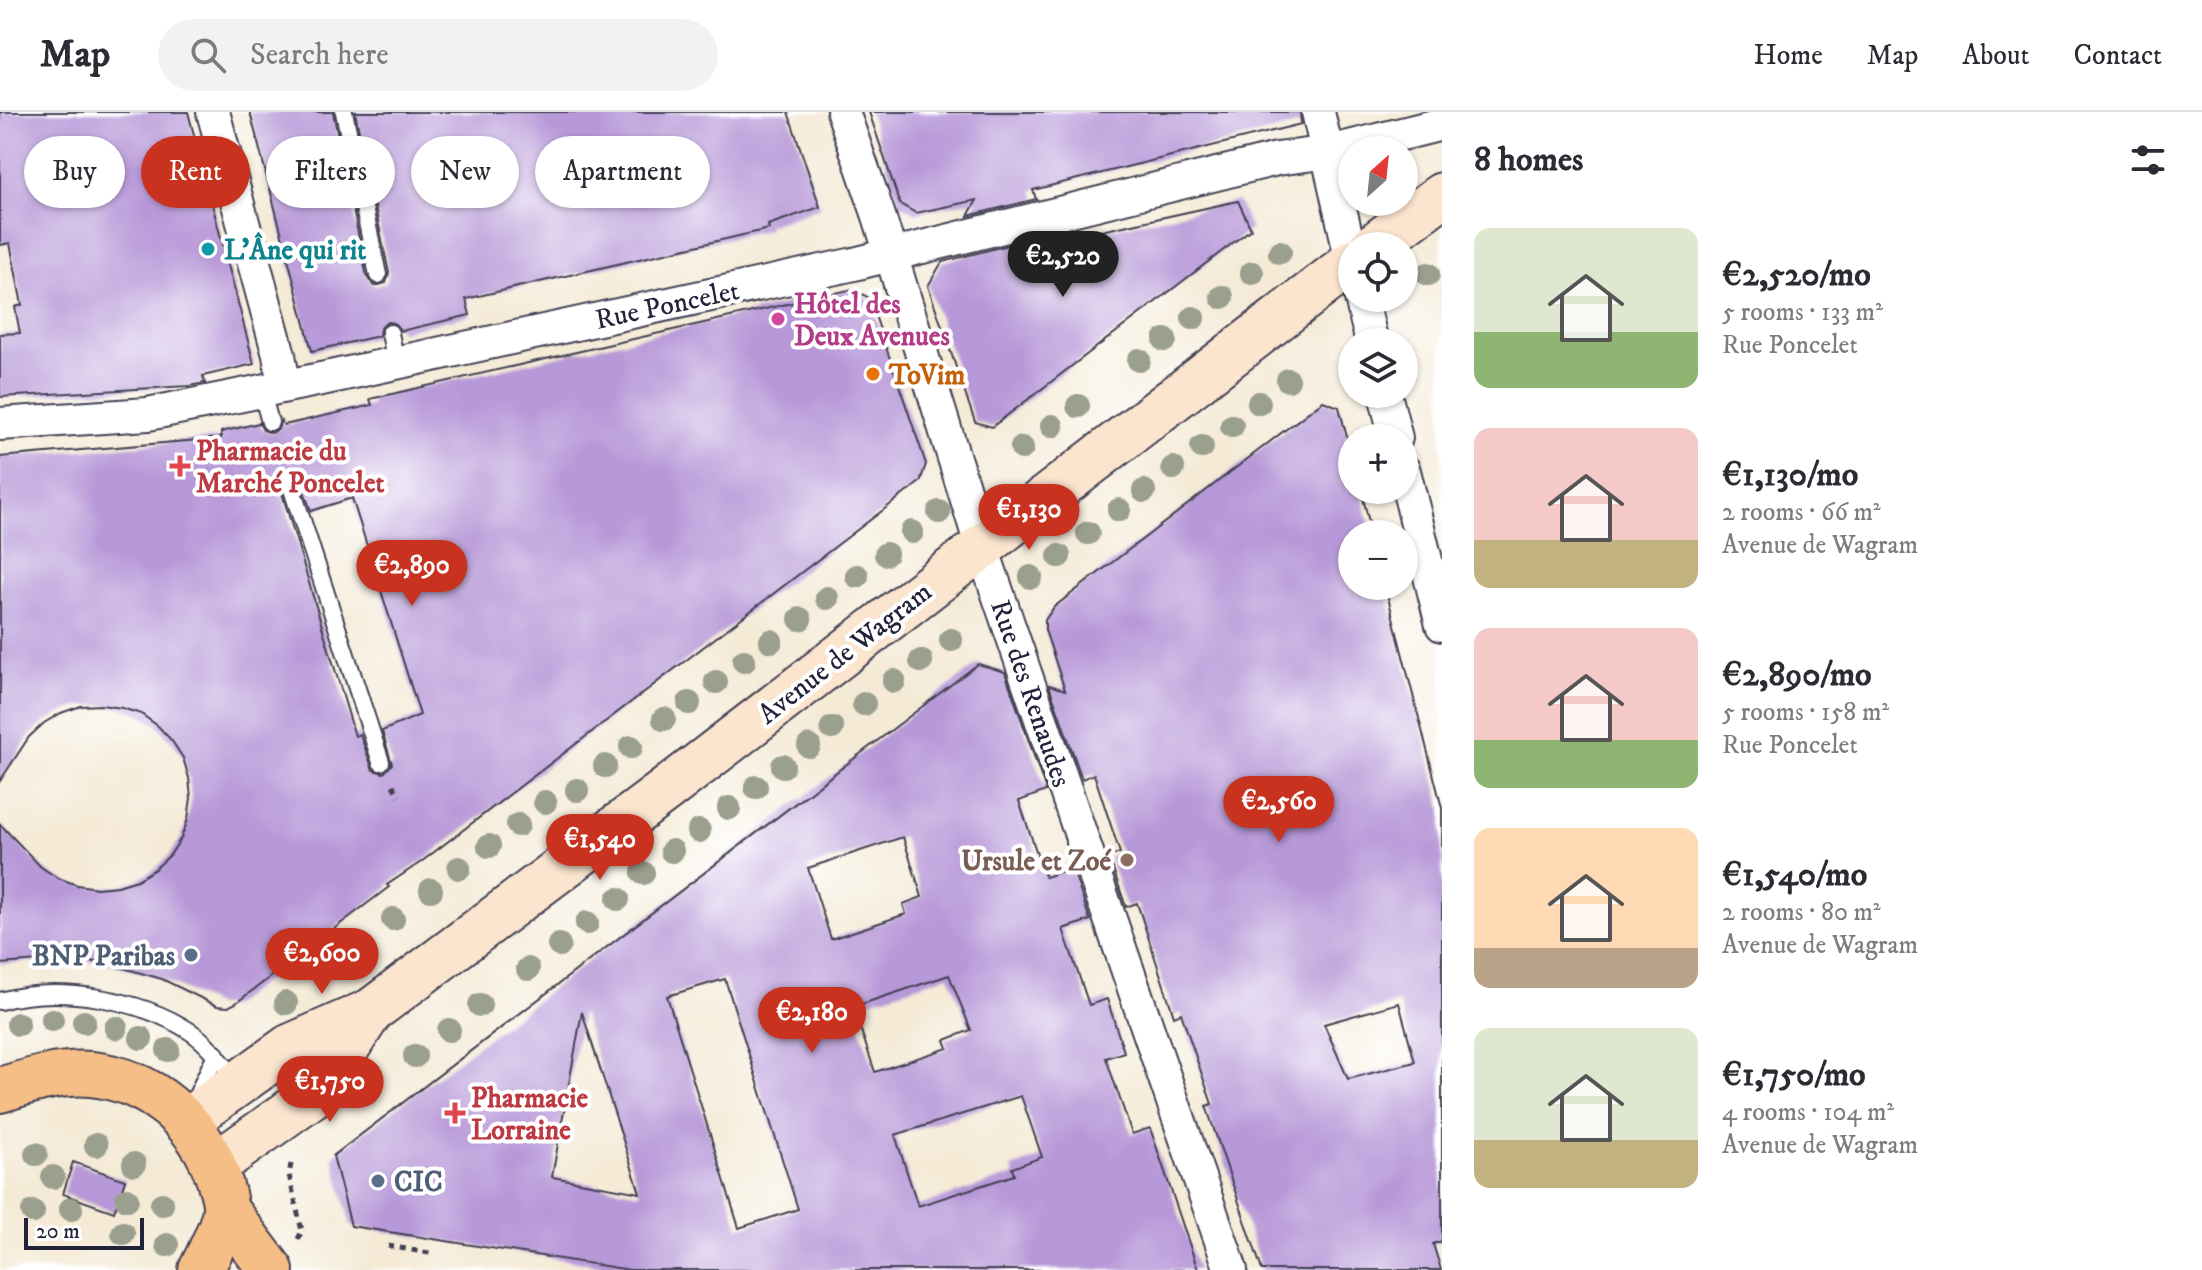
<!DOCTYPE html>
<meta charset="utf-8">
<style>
body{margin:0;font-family:"IM FELL DW Pica",serif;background:#f2f2f3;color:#2b2b33;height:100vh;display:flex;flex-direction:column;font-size:30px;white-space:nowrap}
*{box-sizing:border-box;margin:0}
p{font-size:26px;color:#7c7c81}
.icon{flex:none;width:44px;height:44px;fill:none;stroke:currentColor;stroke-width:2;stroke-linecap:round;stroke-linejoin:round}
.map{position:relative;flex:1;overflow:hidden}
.sheet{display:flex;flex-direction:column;background:#fff;width:760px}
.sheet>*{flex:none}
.top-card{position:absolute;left:24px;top:24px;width:760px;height:72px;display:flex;gap:16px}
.needle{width:52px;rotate:27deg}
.fabs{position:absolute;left:1338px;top:24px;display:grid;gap:16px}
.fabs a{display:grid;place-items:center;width:80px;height:80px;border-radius:50%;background:#fff;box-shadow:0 2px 6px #0004;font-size:40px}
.scale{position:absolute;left:24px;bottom:20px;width:120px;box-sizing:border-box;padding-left:8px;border:4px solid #22223b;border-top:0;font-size:22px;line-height:28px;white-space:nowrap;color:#22223b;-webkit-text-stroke:6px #fff;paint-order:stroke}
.price{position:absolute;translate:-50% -68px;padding:0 18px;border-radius:28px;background:#c8321e;color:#fff;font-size:26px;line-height:52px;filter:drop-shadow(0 2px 4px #0008)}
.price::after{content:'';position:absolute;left:50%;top:48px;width:24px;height:18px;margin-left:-12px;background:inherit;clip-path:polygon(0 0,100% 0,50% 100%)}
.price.active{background:#222;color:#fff}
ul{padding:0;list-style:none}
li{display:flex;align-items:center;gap:24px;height:200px;padding:0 32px}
li span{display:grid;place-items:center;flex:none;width:224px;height:160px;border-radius:16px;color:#555}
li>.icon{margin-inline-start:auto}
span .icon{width:96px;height:96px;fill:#fffc;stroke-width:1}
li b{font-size:34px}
h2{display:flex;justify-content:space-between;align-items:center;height:96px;padding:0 32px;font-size:34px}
.chip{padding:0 28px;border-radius:36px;background:#fff;box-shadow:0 2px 6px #0004;font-size:28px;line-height:72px}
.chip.active{background:#c8321e;color:#fff}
header{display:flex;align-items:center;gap:48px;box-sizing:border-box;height:112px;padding:0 40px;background:#fff;border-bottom:2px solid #e1e1e2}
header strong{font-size:38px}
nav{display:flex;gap:44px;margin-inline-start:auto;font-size:28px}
.search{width:560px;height:72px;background:#f2f2f3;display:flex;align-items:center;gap:20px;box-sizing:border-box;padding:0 28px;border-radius:44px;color:#7c7c81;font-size:30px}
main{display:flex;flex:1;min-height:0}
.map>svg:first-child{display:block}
.building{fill:#b798d8;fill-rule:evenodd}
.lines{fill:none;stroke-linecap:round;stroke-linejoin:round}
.lane-casing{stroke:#424052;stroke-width:20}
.street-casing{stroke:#424052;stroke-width:36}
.secondary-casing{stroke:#424052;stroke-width:48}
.primary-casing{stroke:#424052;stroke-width:48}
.path{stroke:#424052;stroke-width:5;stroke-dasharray:6 6;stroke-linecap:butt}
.lane{stroke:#fff;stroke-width:16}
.street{stroke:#fff;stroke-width:32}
.secondary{stroke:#fbe5cf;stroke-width:44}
.primary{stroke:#f6be87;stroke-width:44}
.tree{fill:#9b9f8e}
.culture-dot{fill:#0f9aa8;stroke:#fff;stroke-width:3}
.hotel-dot{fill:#d1479c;stroke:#fff;stroke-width:3}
.food-dot{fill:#e8710a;stroke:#fff;stroke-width:3}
.health-dot{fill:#e0444e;stroke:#fff;stroke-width:3}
.education-dot{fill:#8d6e63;stroke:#fff;stroke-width:3}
.service-dot{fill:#5c6f8a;stroke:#fff;stroke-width:3}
.labels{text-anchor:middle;stroke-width:8;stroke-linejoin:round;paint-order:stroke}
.culture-label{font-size:28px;font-weight:bold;fill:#0d838f;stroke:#fff;text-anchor:start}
.hotel-label{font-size:28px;font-weight:bold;fill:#b23c85;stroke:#fff;text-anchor:start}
.street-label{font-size:28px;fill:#22223b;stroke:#fff}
.food-label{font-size:28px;font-weight:bold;fill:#c56008;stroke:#fff;text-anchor:start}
.health-label{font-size:28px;font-weight:bold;fill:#be3a42;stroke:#fff;text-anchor:start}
.education-label{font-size:28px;font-weight:bold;fill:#785e54;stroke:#fff;text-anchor:end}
.service-label{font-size:28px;font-weight:bold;fill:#4e5e75;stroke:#fff;text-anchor:end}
</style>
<header>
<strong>Map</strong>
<div class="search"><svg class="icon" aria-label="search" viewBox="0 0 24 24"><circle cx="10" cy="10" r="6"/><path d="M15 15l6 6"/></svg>Search here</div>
<nav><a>Home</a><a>Map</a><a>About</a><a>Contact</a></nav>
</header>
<main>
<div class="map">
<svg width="1442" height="1158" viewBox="0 0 1442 1158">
<rect width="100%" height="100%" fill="#fff"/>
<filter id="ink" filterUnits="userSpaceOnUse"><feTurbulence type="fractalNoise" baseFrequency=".0125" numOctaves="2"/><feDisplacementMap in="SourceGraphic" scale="16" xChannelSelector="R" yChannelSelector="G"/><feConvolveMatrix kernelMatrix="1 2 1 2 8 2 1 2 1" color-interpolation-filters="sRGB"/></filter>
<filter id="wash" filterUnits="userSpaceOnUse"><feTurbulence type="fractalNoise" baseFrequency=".006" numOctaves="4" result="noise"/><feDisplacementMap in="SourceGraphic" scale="32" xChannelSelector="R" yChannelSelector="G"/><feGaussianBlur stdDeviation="1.8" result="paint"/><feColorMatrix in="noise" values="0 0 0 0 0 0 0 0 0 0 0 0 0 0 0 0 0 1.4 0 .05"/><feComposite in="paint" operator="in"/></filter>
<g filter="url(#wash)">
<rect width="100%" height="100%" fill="#f4ead6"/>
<g id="blocks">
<g class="building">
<path d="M0 0H188L254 252 203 264 205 271 188 274 0 285V222L20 221 15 195 22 193 10 131 0 133Z"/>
<path d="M250 0H333L367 165 375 174 386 171 389 161 355 0H788L820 95 768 113 769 117 466 187 470 203 401 219 394 211 387 210 380 217 379 224 312 239Z"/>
<path d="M869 0H1300L1301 12 1033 78 1036 87 968 104 977 88 916 101 900 92Z"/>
<path d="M1238 89 1251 117 992 315 975 310 928 174 942 150 1044 124 1046 131Z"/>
<path d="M853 177 869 186 889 244 926 352 920 370 421 750 387 773 389 775 236 891 228 895 217 894 162 867 106 851 66 847 0 852V712L41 755 58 766 77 773 97 776 118 774 137 768 155 757 170 743 181 726 188 707 191 686 189 666 183 646 172 629 158 614 141 602 122 596 101 593 81 594 61 601 44 611 29 625 0 669V345L221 326V320L259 311 263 318 272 321 278 317 281 308 284 313 372 293 370 287ZM290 357 299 365 311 399 352 386 420 603 382 619 392 652 384 661 373 658 360 622 355 624 279 371 280 361Z"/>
<path d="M1323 289 1339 295 1352 344V378H1361L1372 422H1352V474H1385L1442 696V1129L1433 1132 1441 1158H1262L1206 994 1212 992 1181 901 1174 904 1137 791 1126 795 1109 745 1120 741 1094 662 1082 667 1049 573 1065 578 1045 518V508L1054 495ZM1399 891 1415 950 1348 967 1324 912Z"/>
<path d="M978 552 1005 560 1046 679 1019 689 1045 765 1072 756 1090 808 1063 817 1089 893 1107 887 1124 940 1106 946 1132 1022 1150 1016 1198 1158H630L351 1114 333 1044ZM903 725 922 785 903 792 906 802 831 827 808 756ZM949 863 971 918 945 928 948 936 875 960 853 895ZM725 867 798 1097 739 1116 667 884ZM582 900 640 1081 552 1065ZM1021 984 1042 1045 1012 1056 1014 1063 918 1094 895 1023Z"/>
<path d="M73 1050 125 1068 114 1100 63 1082Z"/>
</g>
</g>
</g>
<g filter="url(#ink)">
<use href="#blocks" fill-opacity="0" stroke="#424052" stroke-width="2"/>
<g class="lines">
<g class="lane-casing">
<g id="lane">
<path d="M344 0 378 163"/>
<path d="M390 221 396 251"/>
<path d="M261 278 270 310"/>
<path d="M289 368 381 650"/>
<path d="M0 889C59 873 139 886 191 920 210 933 223 952 237 970"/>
<path d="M195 988 216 942"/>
</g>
</g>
<g class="street-casing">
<g id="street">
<path d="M213 0 279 243 284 273"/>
<path d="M843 0 879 104 981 433 1231 1158"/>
<path d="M1318 0 1352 149"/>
<path d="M1361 186 1372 230"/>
<path d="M1385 282 1396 326"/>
<path d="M0 312 148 302 326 266 854 152 1277 47 1329 40 1442 12"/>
<path d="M1404 359 1442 513"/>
</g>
</g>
<g class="secondary-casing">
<g id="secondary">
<path d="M1373 134 1442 83"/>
<path d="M186 1009 289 935 371 899 666 678 1352 150"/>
<path d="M214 1054 319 979 371 899"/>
</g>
</g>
<g class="primary-casing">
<g id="primary">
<path d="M0 978C30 969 59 959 91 962 150 968 199 1009 218 1065 221 1074 225 1085 225 1095 225 1110 208 1144 201 1158"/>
<path d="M225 1097 271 1158"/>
</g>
</g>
<g class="path">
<path d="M393 673 399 684"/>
<path d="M291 1052 289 1063 302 1119 298 1127"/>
<path d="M388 1134 435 1142"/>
</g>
<use href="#lane" class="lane"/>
<use href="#street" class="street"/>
<use href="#secondary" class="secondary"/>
<use href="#primary" class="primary"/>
</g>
<g class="tree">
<circle cx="1280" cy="140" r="12"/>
<circle cx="1252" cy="161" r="12"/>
<circle cx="1428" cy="162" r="12"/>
<circle cx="1222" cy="185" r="12"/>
<circle cx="1193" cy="206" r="12"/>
<circle cx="1165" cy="228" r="12"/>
<circle cx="1139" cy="248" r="12"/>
<circle cx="1288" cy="268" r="12"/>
<circle cx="1259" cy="291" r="12"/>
<circle cx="1078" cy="294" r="12"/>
<circle cx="1052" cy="314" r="12"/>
<circle cx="1232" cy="314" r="12"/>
<circle cx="1202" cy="335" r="12"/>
<circle cx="1022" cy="336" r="12"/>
<circle cx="1173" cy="356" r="12"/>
<circle cx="1144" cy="379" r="12"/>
<circle cx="1119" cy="398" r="12"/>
<circle cx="939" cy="400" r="12"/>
<circle cx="912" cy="420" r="12"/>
<circle cx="1088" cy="421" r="12"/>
<circle cx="886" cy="442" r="12"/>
<circle cx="1059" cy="444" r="12"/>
<circle cx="857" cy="464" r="12"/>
<circle cx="1031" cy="465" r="12"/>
<circle cx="827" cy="486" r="12"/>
<circle cx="800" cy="507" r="12"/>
<circle cx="951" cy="528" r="12"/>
<circle cx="771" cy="529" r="12"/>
<circle cx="744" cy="549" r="12"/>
<circle cx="921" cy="549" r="12"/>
<circle cx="894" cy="569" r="12"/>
<circle cx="716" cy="570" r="12"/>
<circle cx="689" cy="591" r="12"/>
<circle cx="864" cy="592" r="12"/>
<circle cx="664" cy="607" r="12"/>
<circle cx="832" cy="616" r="12"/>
<circle cx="809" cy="634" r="12"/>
<circle cx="631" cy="635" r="12"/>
<circle cx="605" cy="654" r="12"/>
<circle cx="783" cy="654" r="12"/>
<circle cx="756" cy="675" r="12"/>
<circle cx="577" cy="678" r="12"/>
<circle cx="545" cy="690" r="12"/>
<circle cx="729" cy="696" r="12"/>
<circle cx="518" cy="713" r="12"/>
<circle cx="699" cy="719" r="12"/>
<circle cx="489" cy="734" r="12"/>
<circle cx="672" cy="739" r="12"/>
<circle cx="459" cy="756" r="12"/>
<circle cx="643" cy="761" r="12"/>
<circle cx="431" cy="778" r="12"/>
<circle cx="618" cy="787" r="12"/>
<circle cx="393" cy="807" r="12"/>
<circle cx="587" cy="811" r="12"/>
<circle cx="559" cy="833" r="12"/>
<circle cx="357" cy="835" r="12"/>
<circle cx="331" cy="855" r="12"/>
<circle cx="528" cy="857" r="12"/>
<circle cx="286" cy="891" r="12"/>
<circle cx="480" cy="893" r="12"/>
<circle cx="52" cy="908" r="12"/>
<circle cx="84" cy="910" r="12"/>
<circle cx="18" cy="912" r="12"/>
<circle cx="116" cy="916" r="12"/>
<circle cx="449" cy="918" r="12"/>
<circle cx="141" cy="926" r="12"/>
<circle cx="168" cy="938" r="12"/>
<circle cx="415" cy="944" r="12"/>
<circle cx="368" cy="980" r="12"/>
<circle cx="96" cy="1033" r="12"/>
<circle cx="36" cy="1042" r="12"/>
<circle cx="134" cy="1052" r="12"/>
<circle cx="53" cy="1065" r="12"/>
<circle cx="127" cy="1087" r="12"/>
<circle cx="162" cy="1092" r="12"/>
<circle cx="71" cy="1097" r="12"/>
<circle cx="33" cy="1100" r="12"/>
<circle cx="123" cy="1121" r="12"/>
<circle cx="167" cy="1133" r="12"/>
</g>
</g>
<circle class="culture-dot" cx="208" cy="137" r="8"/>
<circle class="hotel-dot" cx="778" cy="207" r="8"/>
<circle class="food-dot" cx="873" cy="262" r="8"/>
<g class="health-dot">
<path d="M176 342h8v8h8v8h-8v8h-8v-8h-8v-8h8z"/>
<path d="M451 989h8v8h8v8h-8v8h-8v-8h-8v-8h8z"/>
</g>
<circle class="education-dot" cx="1127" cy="748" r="8"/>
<g class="service-dot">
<circle cx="191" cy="843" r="8"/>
<circle cx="378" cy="1069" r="8"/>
</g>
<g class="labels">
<g class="culture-label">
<text x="224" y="147">L'Âne qui rit</text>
</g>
<g class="hotel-label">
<text x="794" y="201">Hôtel des<tspan x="794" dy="32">Deux Avenues</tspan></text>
</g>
<g class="street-label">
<text transform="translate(667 192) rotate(-12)" y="10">Rue Poncelet</text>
<text transform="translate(844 540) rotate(-38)" y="10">Avenue de Wagram</text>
<text transform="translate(1032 581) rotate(71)" y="10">Rue des Renaudes</text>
</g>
<g class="food-label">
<text x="889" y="272">ToVim</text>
</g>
<g class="health-label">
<text x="196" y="348">Pharmacie du<tspan x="196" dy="32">Marché Poncelet</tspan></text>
<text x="471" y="995">Pharmacie<tspan x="471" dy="32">Lorraine</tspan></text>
</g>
<g class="education-label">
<text x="1111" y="758">Ursule et Zoé</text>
</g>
<g class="service-label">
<text x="175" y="853">BNP Paribas</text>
<text x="394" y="1079" text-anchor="start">CIC</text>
</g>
</g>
</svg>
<div class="fabs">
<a><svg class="needle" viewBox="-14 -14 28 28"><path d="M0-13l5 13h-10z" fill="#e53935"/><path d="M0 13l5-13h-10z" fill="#7c7c81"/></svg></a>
<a><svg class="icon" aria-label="locate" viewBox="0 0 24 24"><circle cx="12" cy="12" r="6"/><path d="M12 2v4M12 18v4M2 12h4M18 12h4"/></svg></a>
<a><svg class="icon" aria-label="layers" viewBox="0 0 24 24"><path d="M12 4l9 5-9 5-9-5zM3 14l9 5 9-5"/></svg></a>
<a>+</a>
<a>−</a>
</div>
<div class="scale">20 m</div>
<b class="price active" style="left:1063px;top:187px">€2,520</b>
<b class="price" style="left:1029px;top:440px">€1,130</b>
<b class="price" style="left:412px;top:496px">€2,890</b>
<b class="price" style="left:1279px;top:732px">€2,560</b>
<b class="price" style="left:600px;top:770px">€1,540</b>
<b class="price" style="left:322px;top:884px">€2,600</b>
<b class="price" style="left:812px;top:943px">€2,180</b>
<b class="price" style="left:330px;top:1012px">€1,750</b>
<div class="top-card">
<a class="chip">Buy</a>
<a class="chip active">Rent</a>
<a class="chip">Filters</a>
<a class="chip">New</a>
<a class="chip">Apartment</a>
</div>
</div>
<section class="sheet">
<h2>8 homes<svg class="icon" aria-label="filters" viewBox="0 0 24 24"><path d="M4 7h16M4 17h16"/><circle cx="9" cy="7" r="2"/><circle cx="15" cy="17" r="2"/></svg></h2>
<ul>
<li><span style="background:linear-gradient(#dfe7d0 65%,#8fb573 0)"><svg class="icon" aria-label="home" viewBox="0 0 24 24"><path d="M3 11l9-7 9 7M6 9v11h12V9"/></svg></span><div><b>€2,520/mo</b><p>5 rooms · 133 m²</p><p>Rue Poncelet</p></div></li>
<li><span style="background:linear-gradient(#f6c9c9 70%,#c2b280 0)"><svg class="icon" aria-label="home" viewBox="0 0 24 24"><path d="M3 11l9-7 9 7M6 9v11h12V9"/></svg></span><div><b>€1,130/mo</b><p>2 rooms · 66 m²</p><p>Avenue de Wagram</p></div></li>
<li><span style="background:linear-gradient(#f6c9c9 70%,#8fb573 0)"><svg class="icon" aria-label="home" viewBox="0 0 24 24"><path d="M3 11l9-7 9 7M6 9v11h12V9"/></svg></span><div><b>€2,890/mo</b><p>5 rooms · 158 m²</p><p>Rue Poncelet</p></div></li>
<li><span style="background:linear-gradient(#ffd9b3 75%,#b9a48a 0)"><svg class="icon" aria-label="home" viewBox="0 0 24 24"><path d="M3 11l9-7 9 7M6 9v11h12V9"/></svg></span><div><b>€1,540/mo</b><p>2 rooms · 80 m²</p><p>Avenue de Wagram</p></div></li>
<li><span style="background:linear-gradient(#dfe7d0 70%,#c2b280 0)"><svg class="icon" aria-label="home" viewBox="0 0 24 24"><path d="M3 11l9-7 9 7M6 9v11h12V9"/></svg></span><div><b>€1,750/mo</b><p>4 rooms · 104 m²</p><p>Avenue de Wagram</p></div></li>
</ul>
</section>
</main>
